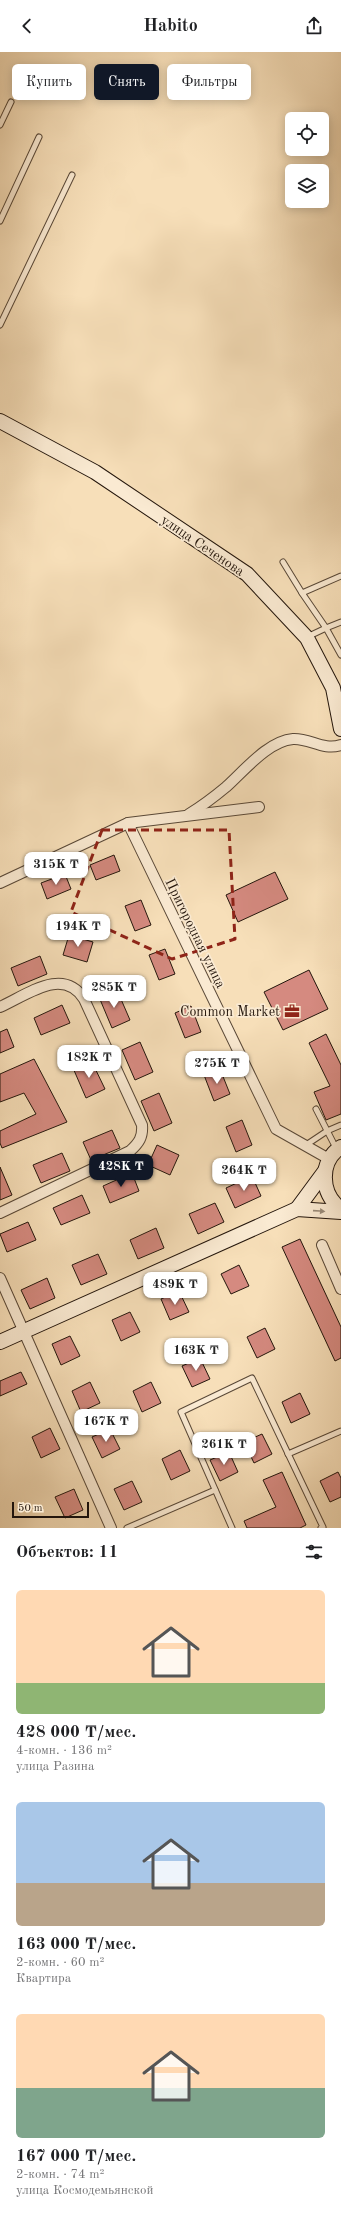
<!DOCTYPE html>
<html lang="ru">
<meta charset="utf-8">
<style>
body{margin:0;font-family:"Old Standard TT",serif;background:#f6f6f6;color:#202124;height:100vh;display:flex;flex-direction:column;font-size:15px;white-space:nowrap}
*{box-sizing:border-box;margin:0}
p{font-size:13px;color:#757577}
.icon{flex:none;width:22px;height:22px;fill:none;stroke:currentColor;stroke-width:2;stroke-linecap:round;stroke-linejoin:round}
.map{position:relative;height:1476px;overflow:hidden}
.panel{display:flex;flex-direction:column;background:#fff;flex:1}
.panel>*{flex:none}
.banner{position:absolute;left:12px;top:12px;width:317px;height:36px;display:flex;gap:8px}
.buttons{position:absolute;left:285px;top:60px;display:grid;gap:8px}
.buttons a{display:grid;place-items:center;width:44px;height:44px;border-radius:6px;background:#fff;box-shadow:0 2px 10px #0003;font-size:20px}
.scale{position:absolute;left:12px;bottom:10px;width:77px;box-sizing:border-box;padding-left:4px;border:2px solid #24160c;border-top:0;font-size:11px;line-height:14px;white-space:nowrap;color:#24160c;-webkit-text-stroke:3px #faead2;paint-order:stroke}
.price{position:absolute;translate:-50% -34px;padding:0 9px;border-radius:8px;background:#fff;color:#222;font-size:13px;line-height:26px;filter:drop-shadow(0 1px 2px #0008)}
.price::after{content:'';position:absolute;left:50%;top:24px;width:12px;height:9px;margin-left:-6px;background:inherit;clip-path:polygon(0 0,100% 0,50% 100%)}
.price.selected{background:#111827;color:#fff}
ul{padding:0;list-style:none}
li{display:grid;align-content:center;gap:8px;height:212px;padding:0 16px}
li span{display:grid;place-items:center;height:124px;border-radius:6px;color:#555}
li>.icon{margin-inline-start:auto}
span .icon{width:72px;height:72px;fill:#fffc;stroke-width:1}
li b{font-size:17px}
h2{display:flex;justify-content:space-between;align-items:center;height:48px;padding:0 16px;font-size:17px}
.tag{padding:0 14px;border-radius:6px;background:#fff;box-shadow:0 2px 10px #0003;font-size:14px;line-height:36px}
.tag.selected{background:#111827;color:#fff}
header{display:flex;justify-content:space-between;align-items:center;height:52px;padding:0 16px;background:#fff;font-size:18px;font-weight:600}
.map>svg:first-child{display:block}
.building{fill:#d58a80;stroke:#24160c}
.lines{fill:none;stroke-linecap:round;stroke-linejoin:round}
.lane-casing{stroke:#594837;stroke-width:7}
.street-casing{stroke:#594837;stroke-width:12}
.secondary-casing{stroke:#24160c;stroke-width:16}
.lane{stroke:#faead2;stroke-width:5}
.street{stroke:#faead2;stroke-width:10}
.secondary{stroke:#faead2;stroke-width:14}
.oneway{fill:#9a8b79}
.marked{fill:none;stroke:#8f2418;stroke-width:3;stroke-dasharray:8 5;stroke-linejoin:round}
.labels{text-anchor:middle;stroke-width:3.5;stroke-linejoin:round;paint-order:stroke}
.street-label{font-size:14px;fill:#24160c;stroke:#faead2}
.poi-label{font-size:14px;fill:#24160c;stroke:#faead2;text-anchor:end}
</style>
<header><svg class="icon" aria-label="back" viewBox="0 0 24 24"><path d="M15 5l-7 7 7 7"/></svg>Habito<svg class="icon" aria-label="share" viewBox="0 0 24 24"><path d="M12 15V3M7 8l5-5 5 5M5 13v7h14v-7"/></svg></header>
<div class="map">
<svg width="341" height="1476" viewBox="0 0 341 1476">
<rect width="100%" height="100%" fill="#f7dfb9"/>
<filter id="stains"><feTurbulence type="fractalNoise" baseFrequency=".005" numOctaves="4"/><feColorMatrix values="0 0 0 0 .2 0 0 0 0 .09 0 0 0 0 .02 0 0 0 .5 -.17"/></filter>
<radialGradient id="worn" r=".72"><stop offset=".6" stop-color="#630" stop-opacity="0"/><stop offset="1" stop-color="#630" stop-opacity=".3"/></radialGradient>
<g class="building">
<path d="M114 803 120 819 96 828 90 813Z"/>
<path d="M275 820 288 847 238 870 226 843Z"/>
<path d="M65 822 71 837 47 847 41 831Z"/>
<path d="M141 848 151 873 135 879 125 854Z"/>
<path d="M69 883 93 890 87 910 63 903Z"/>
<path d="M165 897 175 922 159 928 149 903Z"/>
<path d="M40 904 47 922 18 934 11 916Z"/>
<path d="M309 918 328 957 283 978 264 940Z"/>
<path d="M117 938 130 968 112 976 99 945Z"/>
<path d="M62 953 70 971 41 983 34 966Z"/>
<path d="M191 954 201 980 185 986 175 961Z"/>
<path d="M7 977 14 995 0 1001V980Z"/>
<path d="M326 982 341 1013V1062L326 1068 314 1040 330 1034 309 991Z"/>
<path d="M140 990 153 1020 135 1028 122 998Z"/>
<path d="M34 1007 67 1070 2 1096 0 1091V1079L36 1062 24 1041 0 1050V1022Z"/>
<path d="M91 1008 105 1037 86 1046 73 1016Z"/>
<path d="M220 1017 230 1042 214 1049 204 1023Z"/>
<path d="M159 1041 172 1071 154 1079 141 1049Z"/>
<path d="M242 1068 252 1093 236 1100 226 1075Z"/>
<path d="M112 1078 120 1096 91 1108 83 1090Z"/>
<path d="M157 1093 179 1103 170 1123 148 1113Z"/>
<path d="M62 1101 70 1119 41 1131 33 1113Z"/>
<path d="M0 1115 12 1143 0 1148Z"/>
<path d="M132 1121 139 1139 110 1151 103 1134Z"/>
<path d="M252 1124 261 1144 235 1156 226 1136Z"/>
<path d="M82 1143 90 1161 61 1173 53 1156Z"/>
<path d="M215 1151 224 1170 198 1182 189 1162Z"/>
<path d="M28 1170 36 1188 7 1200 0 1182Z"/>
<path d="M156 1176 164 1196 138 1207 130 1188Z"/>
<path d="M300 1187 341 1275V1306L335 1309 282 1195Z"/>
<path d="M98 1202 107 1222 81 1233 72 1213Z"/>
<path d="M239 1213 249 1234 231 1242 221 1222Z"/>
<path d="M47 1226 55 1246 30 1257 21 1238Z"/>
<path d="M179 1239 189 1260 170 1268 161 1247Z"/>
<path d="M130 1260 140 1280 121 1289 112 1268Z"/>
<path d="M265 1276 275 1297 257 1306 247 1285Z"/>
<path d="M70 1284 80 1304 61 1313 52 1292Z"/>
<path d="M200 1306 210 1327 192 1335 182 1314Z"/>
<path d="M21 1320 27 1332 0 1344V1329Z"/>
<path d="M90 1330 100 1351 81 1360 72 1339Z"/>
<path d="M151 1330 161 1351 142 1360 133 1339Z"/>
<path d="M300 1341 310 1362 291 1371 282 1350Z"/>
<path d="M50 1376 60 1397 41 1406 32 1385Z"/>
<path d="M110 1377 120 1397 102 1406 92 1385Z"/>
<path d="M262 1382 272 1402 254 1411 244 1390Z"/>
<path d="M180 1398 190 1419 171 1428 162 1407Z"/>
<path d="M229 1400 238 1420 220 1429 210 1408Z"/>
<path d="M282 1420 306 1473 300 1476H247L244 1469 276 1455 263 1428Z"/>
<path d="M338 1420 341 1426V1445L330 1450 320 1429Z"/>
<path d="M132 1429 142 1450 124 1458 114 1437Z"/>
<path d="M74 1437 83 1458 65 1466 55 1445Z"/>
</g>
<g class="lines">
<g class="lane-casing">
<g id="lane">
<path d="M0 73 11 50"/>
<path d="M0 169 39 85"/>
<path d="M0 273 72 123"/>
<path d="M283 510 302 541 341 524"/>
<path d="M302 541 326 576 341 570"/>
<path d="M307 585 326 576 341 603"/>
<path d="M316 1057 336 1096"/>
<path d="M306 1093 327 1079 341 1073"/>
<path d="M288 1402 341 1379"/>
<path d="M127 1476 215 1438"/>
<path d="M232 1476 181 1360 252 1326 323 1475 321 1476"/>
</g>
</g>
<g class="street-casing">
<g id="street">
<path d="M189 762C202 754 214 745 226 735 244 719 268 689 293 687 310 686 323 699 341 693"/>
<path d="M128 771 276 1077 329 1107"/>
<path d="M0 831 128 771 259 755"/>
<path d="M0 955C27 943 63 914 84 947L142 1073C143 1085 139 1091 130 1099L0 1161"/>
<path d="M322 1193 341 1237"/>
<path d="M0 1226 111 1476"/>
</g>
</g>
<g class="secondary-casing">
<g id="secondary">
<path d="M0 369 95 420 247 522 307 586 333 636 341 677"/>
<path d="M341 1095C319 1109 320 1142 341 1157"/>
<path d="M297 1157 325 1119"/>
<path d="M0 1290 297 1157 341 1160"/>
</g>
</g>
<use href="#lane" class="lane"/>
<use href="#street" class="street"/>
<use href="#secondary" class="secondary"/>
</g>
<defs><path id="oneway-solid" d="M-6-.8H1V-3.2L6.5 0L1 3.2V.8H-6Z"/></defs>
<use class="oneway" href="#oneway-solid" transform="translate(319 1159) rotate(4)"/>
<path class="marked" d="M102 778H229L235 887 172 907 71 860Z"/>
<defs>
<g id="office-bare" transform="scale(1.2)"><path d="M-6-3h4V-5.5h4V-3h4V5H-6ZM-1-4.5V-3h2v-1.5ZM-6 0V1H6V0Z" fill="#8f2418" stroke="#faead2" stroke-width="2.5" paint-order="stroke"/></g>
</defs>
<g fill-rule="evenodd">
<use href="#office-bare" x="292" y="959"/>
</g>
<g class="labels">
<g class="street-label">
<text transform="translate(203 493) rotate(34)" y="5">улица Сеченова</text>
<text transform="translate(196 881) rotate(64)" y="5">Пригородная улица</text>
</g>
<g class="poi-label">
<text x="280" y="964">Common Market</text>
</g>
</g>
<rect width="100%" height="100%" filter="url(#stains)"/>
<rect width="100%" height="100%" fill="url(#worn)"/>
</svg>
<div class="buttons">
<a><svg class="icon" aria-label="locate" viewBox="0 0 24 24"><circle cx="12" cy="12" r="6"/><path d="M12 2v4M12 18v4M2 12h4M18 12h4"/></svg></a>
<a><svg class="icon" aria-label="layers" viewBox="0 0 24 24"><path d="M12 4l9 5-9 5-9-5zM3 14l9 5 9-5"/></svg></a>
</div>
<div class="scale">50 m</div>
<b class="price" style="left:56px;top:834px">315K ₸</b>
<b class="price" style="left:78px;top:896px">194K ₸</b>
<b class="price" style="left:114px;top:957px">285K ₸</b>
<b class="price" style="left:89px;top:1027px">182K ₸</b>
<b class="price" style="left:217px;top:1033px">275K ₸</b>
<b class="price selected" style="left:121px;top:1136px">428K ₸</b>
<b class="price" style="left:244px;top:1140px">264K ₸</b>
<b class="price" style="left:175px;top:1254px">489K ₸</b>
<b class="price" style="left:196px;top:1320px">163K ₸</b>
<b class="price" style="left:106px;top:1391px">167K ₸</b>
<b class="price" style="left:224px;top:1414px">261K ₸</b>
<div class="banner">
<a class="tag">Купить</a>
<a class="tag selected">Снять</a>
<a class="tag">Фильтры</a>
</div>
</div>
<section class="panel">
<h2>Объектов: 11<svg class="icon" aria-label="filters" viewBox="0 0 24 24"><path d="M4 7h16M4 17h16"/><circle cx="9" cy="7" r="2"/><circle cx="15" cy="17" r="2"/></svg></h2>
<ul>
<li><span style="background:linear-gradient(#ffd9b3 75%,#8fb573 0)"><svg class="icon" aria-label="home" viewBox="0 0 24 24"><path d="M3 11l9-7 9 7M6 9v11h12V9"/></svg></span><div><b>428 000 ₸/мес.</b><p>4-комн. · 136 m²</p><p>улица Разина</p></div></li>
<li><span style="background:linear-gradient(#a9c7e8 65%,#b9a48a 0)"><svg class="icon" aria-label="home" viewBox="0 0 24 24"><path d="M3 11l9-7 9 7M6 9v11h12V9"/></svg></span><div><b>163 000 ₸/мес.</b><p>2-комн. · 60 m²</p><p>Квартира</p></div></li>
<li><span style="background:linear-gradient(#ffd9b3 60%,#7fa58c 0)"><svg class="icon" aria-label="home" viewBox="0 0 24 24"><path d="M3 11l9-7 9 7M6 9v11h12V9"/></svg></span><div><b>167 000 ₸/мес.</b><p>2-комн. · 74 m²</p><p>улица Космодемьянской</p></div></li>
</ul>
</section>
